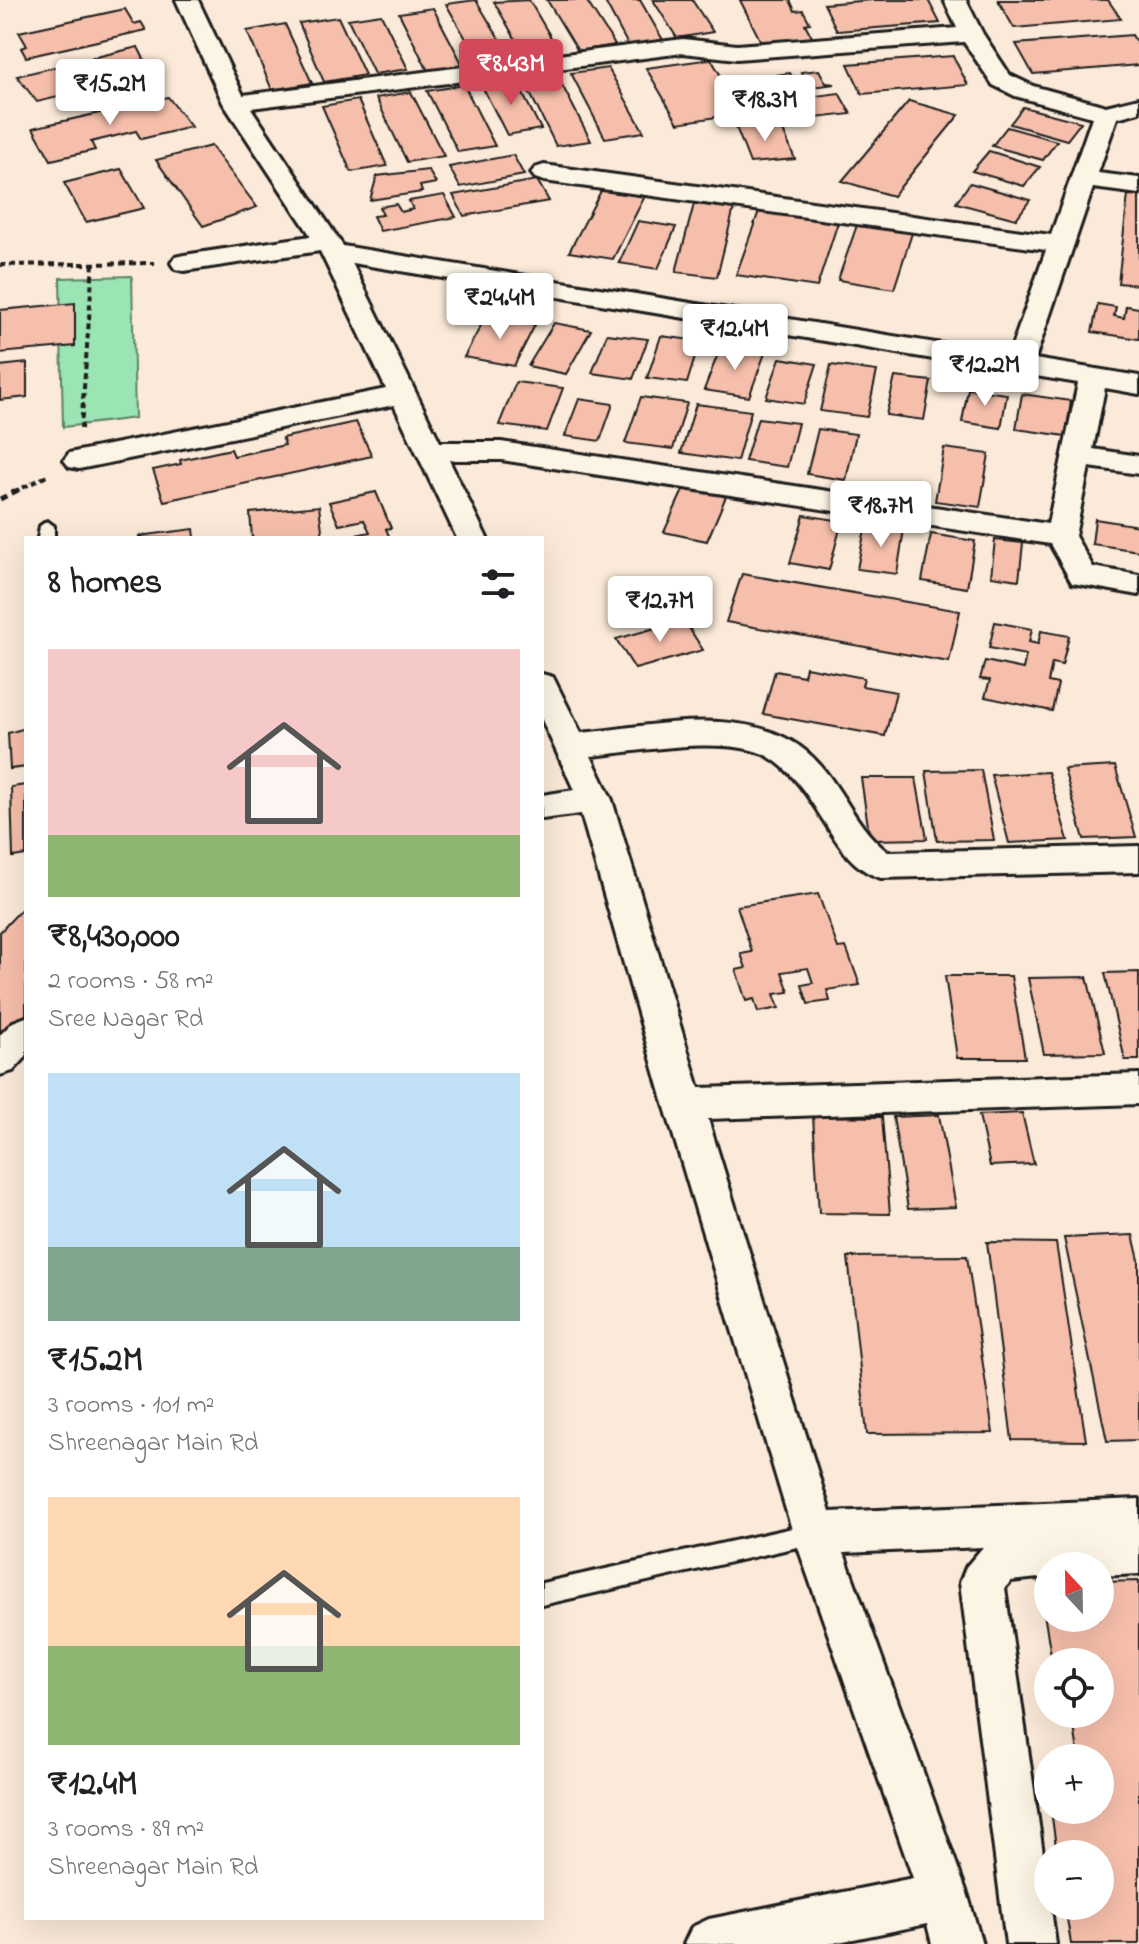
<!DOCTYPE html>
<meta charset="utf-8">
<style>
body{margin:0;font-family:"Indie Flower",sans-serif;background:#f2f2f2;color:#202124;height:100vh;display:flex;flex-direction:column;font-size:30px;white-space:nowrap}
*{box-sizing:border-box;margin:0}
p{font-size:26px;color:#757577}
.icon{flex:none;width:44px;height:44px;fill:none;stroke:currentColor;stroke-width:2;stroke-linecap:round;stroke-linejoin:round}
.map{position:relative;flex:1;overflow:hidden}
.drawer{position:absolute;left:24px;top:536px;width:520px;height:1384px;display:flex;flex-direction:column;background:#fff;border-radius:0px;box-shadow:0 8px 32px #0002}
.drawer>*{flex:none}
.needle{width:52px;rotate:338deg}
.buttons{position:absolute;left:1034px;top:1552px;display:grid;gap:16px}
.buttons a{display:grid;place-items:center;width:80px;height:80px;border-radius:50%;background:#fff;box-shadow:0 8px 32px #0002;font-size:40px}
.price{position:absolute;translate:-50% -68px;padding:0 18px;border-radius:8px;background:#fff;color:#222;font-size:26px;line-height:52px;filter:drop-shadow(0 2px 4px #0008)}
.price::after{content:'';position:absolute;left:50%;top:48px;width:24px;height:18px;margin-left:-12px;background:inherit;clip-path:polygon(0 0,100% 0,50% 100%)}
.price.active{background:#d1495b;color:#fff}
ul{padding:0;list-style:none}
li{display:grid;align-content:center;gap:16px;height:424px;padding:0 24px}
li span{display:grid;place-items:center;height:248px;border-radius:0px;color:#555}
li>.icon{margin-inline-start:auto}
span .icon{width:144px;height:144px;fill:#fffc;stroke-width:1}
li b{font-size:34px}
h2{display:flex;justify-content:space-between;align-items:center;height:96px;padding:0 24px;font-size:34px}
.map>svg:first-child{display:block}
.green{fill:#9be5b4;stroke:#5c8068;stroke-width:2}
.building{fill:#f6bfab;stroke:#1c1c1c;stroke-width:2}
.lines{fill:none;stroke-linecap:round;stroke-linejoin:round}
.lane-casing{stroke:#1c1c1c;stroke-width:6}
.street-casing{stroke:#1c1c1c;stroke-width:6}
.path-far1{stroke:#1c1c1c;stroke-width:4;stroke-dasharray:6 4;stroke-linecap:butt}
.path{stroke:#1c1c1c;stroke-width:5;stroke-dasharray:7 6;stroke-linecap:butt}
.lane{fill:#fcf5e5;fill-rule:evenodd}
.street{fill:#fcf5e5;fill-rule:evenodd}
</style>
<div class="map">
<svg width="1139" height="1944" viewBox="0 0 1139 1944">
<rect width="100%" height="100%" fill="#fbead9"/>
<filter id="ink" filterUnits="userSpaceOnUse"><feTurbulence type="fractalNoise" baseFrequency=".0125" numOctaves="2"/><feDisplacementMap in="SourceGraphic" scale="16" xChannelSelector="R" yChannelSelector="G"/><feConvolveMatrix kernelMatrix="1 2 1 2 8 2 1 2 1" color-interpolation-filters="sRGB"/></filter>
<g filter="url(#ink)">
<path class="green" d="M132 276 135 418 63 427 60 278Z"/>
<g class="building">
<path d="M476 0 512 60 481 65 446 4Z"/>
<path d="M529 0 560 53 527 59 494 2Z"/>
<path d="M547 0H586L615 45 578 51Z"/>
<path d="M604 0H640L663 40 628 45Z"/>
<path d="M653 0H692L713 32 677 38Z"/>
<path d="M740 0H790L795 11 803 10 810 23 805 24 813 39 762 44Z"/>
<path d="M872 0H928L940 23 837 31 824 4Z"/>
<path d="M998 0H1108L1121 19 1014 28Z"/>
<path d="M433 8 464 67 429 73 399 13Z"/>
<path d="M125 9 134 24 141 22 146 30 26 57 21 48 27 46 19 32Z"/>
<path d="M381 14 408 69 374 74 348 19Z"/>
<path d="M338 17 365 75 324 82 299 23Z"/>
<path d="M285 24 312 83 272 90 247 31Z"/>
<path d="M1132 35 1139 47V65L1033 74 1016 44Z"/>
<path d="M138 47 152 75 37 102 17 76Z"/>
<path d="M953 56 968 85 862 94 848 64Z"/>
<path d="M711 59 743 113 678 123 646 68Z"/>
<path d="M608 68 644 132 605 138 571 73Z"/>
<path d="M819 70 826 83 835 84 804 88 809 97 839 93 851 114 798 120 776 75 790 73 794 81 805 80 801 72Z"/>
<path d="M515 79 541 129 507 135 481 84Z"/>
<path d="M559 79 591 141 556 146 525 83Z"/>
<path d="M464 85 495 146 458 152 427 91Z"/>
<path d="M411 92 444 156 407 162 376 98Z"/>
<path d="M168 97 191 127 141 139 136 131 91 142 95 150 51 160 33 128 126 107 124 104 140 100 141 103Z"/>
<path d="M358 100 387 166 351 172 322 106Z"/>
<path d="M909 101 959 115 893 196 842 181Z"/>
<path d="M1023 107 1081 122 1067 140 1010 124Z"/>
<path d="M780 123 795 159 750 163 736 127Z"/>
<path d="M1007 127 1057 141 1043 160 992 146Z"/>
<path d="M211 146 257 207 203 226 156 160Z"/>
<path d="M989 151 1040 167 1024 186 972 171Z"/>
<path d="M513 155 524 175 460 187 449 167Z"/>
<path d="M121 169 144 208 86 222 64 183Z"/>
<path d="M428 170 436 183 420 186 422 192 370 200 377 176Z"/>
<path d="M537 180 549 201 464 216 453 195Z"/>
<path d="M970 183 1030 200 1016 219 956 203Z"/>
<path d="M603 187 646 194 613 259 569 252Z"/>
<path d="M444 195 456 217 380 231 373 216 383 215 379 207 396 204 401 212 413 209 409 201Z"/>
<path d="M1128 195 1139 196V285L1118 283Z"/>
<path d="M694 204 734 208 717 277 676 272Z"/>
<path d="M759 211 838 222 817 287 736 275Z"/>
<path d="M638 221 676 227 658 269 619 263Z"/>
<path d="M857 225 912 233 894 289 838 280Z"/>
<path d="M75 303V346L0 353V310Z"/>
<path d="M1098 304 1116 307 1114 316 1124 318 1126 306 1139 308V339L1092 332Z"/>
<path d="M486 316 535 325 514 366 464 357Z"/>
<path d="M554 323 591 330 566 374 528 366Z"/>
<path d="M607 334 648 339 633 379 592 373Z"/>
<path d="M661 336 700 341 687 383 647 378Z"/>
<path d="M721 346 765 353 749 397 704 390Z"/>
<path d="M780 358 817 364 804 404 766 398Z"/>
<path d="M27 363V397L0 400V366Z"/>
<path d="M831 365 877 371 867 417 820 411Z"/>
<path d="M895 377 931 381 924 420 886 415Z"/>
<path d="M516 382 563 388 547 431 499 425Z"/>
<path d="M968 389 1007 394 1001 428 962 422Z"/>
<path d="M1022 394 1071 401 1066 436 1016 429Z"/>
<path d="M641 397 687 403 673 449 625 443Z"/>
<path d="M579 399 613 404 600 441 565 436Z"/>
<path d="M696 404 751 411 737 461 681 453Z"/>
<path d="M758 418 798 423 787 467 745 461Z"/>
<path d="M356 422 372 456 164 501 153 470 181 464 180 460 231 449 234 456 285 445 282 438Z"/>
<path d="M818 429 856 434 846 480 807 474Z"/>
<path d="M944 448 989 454 980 507 935 501Z"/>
<path d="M685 486 727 494 707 541 664 532Z"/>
<path d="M376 492 391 528 386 529 390 538H342L370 532 364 520 339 525 329 502Z"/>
<path d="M319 506 323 538H252L250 513Z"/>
<path d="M804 515 842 521 829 570 790 563Z"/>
<path d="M1095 519 1139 526V551L1092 544Z"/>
<path d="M866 524 904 529 897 574 857 569Z"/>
<path d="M194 529 195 538H139V536Z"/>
<path d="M931 534 975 541 967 588 922 581Z"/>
<path d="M995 540 1023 543 1019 580 991 576Z"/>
<path d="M742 574 960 611 949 662 726 622Z"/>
<path d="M684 620 703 650 635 669 616 639Z"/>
<path d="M995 622 1032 629 1029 642 1038 644 1041 631 1069 636 1062 665 1052 663 1048 682 1058 684 1052 711 985 697 990 680 980 679 985 661 1023 669 1026 655 989 648Z"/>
<path d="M806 667 864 678 862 686 896 692 885 736 763 714 775 671 804 676Z"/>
<path d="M26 728V767L10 769 8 733Z"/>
<path d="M1115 766 1136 837 1084 839 1064 769Z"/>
<path d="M981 770 994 840 937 841 926 771Z"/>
<path d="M1048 772 1068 840 1009 843 991 775Z"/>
<path d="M861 778H916L927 839 870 840Z"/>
<path d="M26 785V855L13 857 11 787Z"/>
<path d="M818 894 838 948 846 947 860 985 827 990 830 1001 808 1004 802 985 813 983 808 968 782 972 789 992 774 994 779 1008 758 1012 754 999 746 1001 736 970 746 968 741 954 752 952 737 906Z"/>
<path d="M26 904V1023L0 1051V932Z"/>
<path d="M1139 972V1060H1125L1105 973Z"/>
<path d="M945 976H1011L1025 1058H957Z"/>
<path d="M1087 977 1105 1053 1044 1054 1028 978Z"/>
<path d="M1022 1113 1034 1164 990 1166 979 1115Z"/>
<path d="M939 1115 956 1207 908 1209 893 1117Z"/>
<path d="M813 1116 882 1117 890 1214 819 1213Z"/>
<path d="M1133 1235 1139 1260V1440L1107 1441 1064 1238Z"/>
<path d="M987 1242 1056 1243 1086 1441 1012 1440Z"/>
<path d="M967 1256 993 1433 867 1434 848 1257Z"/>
<path d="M1139 1581V1944H1071L1065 1906H1100V1854H1057L1051 1810H1100V1758H1079L1072 1714H1100V1662H1052L1039 1583H1048V1618H1100V1582Z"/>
</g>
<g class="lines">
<g class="lane-casing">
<g id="lane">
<path d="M47 521 54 526V538H38L40 526Z"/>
<path d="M815 1523 823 1526 826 1533 823 1540 815 1543 542 1605V1583Z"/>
</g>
</g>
<g class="street-casing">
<g id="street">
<path d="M176 0H198L243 95 683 39 737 45 957 28 944 0H966L983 34 1010 75 1033 86 1106 106 1139 98V112L1117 118 1098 173 1139 178V194L1093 188 1035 359 1139 376V394L1105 388 1093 449 1139 456V474L1089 467 1075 536 1093 567 1139 575V595L1072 583 1050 544 501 460H449L487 538H457L394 405 79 469 69 467 64 460 69 453 79 451 386 389 320 251 184 271 175 269 171 263 175 257 184 255 311 236 223 103ZM964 42 993 85 1015 96 1092 117 1051 235 544 165 535 168 531 173 535 178 544 181 1046 250 1009 355 343 246 251 108 683 53 737 59ZM352 263 1078 383 1048 524 501 442H440Z"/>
<path d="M542 674 553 677 581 733C656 726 764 699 820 765 844 792 858 830 888 852L1139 846V872L881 878C854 870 839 846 825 823 810 799 794 772 769 757 730 734 636 752 591 756L612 800 699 1088 1139 1074V1104L708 1119 830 1512 1139 1499V1574L1100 1576V1566H1048V1577L1011 1581 1005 1588 1056 1944H1006L960 1582 966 1567 983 1547 844 1553 968 1896 982 1944H932L927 1924 829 1944H684L692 1927 709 1919 913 1878 793 1533 664 1104 581 814 542 819V795L574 790 542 720Z"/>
<path d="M26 1017V1057L13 1071 0 1075V1035L13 1022Z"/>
</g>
</g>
<g class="path-far1">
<path d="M0 265 155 263"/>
<path d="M81 429 93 263"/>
<path d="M14 492 47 476"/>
</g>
<path class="path" d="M0 499 18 490"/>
<use href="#lane" class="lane"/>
<use href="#street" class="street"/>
</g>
</g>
</svg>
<div class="buttons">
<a><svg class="needle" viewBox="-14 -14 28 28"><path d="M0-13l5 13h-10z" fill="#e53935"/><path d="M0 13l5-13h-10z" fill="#757577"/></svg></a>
<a><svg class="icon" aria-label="locate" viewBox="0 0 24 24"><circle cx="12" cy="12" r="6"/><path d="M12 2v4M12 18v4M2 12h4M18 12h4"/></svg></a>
<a>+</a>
<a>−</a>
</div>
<b class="price active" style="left:511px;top:107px">₹8.43M</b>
<b class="price" style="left:110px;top:127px">₹15.2M</b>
<b class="price" style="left:765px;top:143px">₹18.3M</b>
<b class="price" style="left:500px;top:341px">₹24.4M</b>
<b class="price" style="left:735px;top:372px">₹12.4M</b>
<b class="price" style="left:985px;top:408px">₹12.2M</b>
<b class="price" style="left:881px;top:549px">₹18.7M</b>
<b class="price" style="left:660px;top:644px">₹12.7M</b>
<section class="drawer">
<h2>8 homes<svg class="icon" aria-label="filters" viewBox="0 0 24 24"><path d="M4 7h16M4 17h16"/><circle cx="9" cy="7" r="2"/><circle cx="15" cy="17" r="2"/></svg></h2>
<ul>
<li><span style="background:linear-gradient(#f6c9c9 75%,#8fb573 0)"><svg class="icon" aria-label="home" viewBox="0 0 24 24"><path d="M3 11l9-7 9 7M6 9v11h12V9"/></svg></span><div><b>₹8,430,000</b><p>2 rooms · 58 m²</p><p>Sree Nagar Rd</p></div></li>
<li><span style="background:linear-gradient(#bfe0f5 70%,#7fa58c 0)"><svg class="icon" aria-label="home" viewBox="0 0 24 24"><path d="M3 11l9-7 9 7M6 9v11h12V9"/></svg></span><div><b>₹15.2M</b><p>3 rooms · 101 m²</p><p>Shreenagar Main Rd</p></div></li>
<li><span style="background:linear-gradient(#ffd9b3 60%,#8fb573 0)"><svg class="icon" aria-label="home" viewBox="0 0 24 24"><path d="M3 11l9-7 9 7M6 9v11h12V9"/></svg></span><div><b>₹12.4M</b><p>3 rooms · 89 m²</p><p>Shreenagar Main Rd</p></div></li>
</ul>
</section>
</div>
